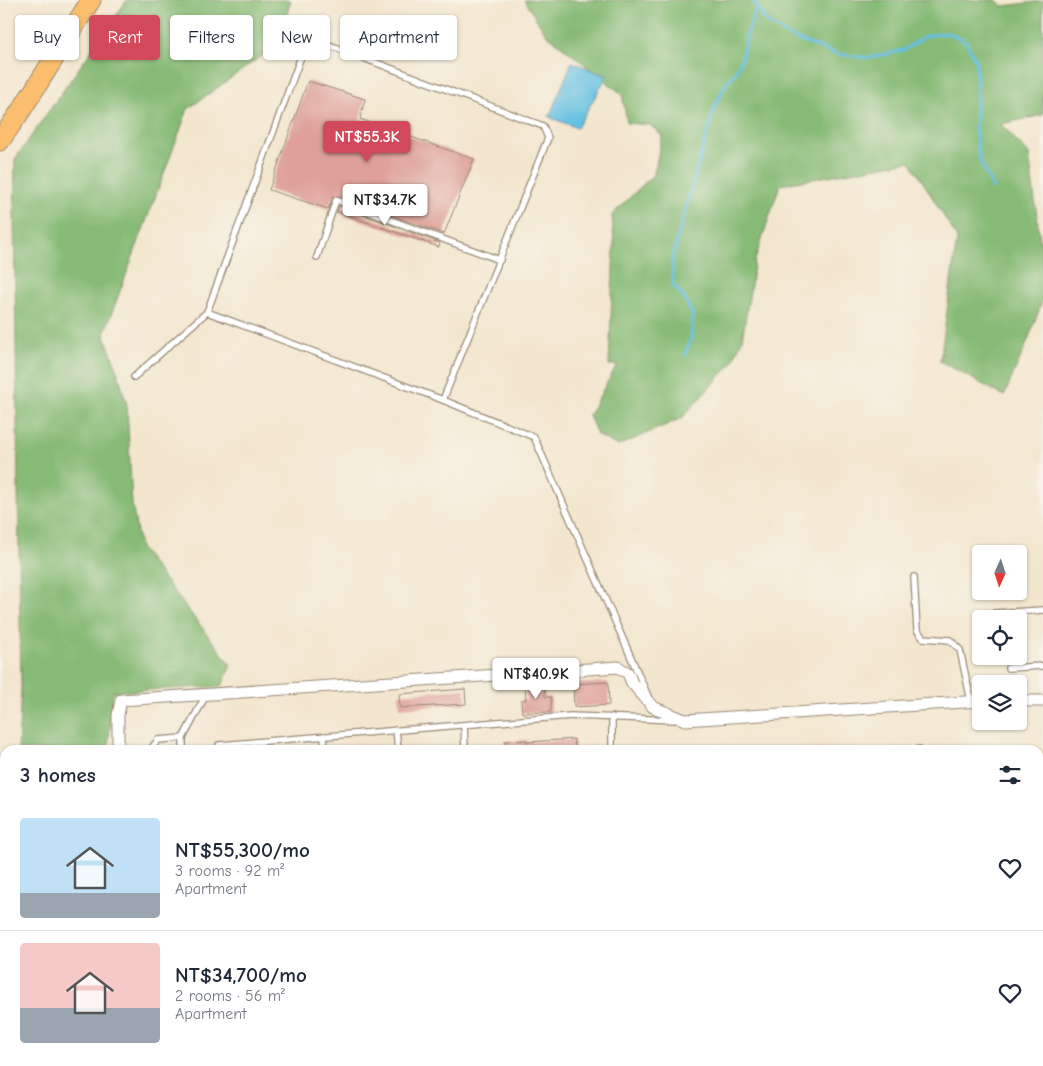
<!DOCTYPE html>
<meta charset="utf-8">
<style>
body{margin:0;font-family:"Comic Neue",sans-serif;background:#f6f6f7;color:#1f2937;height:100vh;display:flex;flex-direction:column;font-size:19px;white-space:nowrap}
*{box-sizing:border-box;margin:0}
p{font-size:16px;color:#747a83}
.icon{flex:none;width:28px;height:28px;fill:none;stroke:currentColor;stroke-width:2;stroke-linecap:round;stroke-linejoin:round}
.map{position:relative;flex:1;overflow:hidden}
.details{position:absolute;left:0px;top:745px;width:1044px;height:321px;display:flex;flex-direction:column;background:#fff;border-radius:15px 15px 0 0;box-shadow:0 1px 4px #0004}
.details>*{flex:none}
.hud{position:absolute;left:15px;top:15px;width:500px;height:45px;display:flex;gap:10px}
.needle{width:32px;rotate:183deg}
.controls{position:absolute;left:972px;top:545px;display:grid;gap:10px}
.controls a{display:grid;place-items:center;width:55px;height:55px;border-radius:5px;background:#fff;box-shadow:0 1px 4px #0004;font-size:25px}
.price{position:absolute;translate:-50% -42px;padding:0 11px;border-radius:5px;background:#fff;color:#222;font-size:16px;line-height:32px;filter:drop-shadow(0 1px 2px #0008)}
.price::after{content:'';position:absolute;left:50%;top:30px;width:15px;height:11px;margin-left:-8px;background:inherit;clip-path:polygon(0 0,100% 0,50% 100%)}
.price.on{background:#d1495b;color:#fff}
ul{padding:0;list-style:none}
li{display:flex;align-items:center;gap:15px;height:125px;padding:0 20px}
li+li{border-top:1px solid #e0e1e3}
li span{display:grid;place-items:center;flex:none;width:140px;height:100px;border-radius:5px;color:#555}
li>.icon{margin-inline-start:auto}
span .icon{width:60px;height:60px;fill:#fffc;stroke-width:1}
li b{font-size:21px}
h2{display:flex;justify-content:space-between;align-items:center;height:60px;padding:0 20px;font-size:21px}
.pill{padding:0 18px;border-radius:5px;background:#fff;box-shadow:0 1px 4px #0004;font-size:18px;line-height:45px}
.pill.on{background:#d1495b;color:#fff}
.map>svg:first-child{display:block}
.forest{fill:#86ba74;stroke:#607249}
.water{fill:#64c0e2;stroke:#507580}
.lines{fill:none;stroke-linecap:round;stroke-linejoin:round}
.stream{stroke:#64c0e2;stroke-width:3}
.building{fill:#dea099}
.lane-casing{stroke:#978876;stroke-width:8}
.street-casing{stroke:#978876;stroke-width:13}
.primary-casing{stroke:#978876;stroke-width:21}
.lane{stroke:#fff;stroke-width:5.5}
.street{stroke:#fff;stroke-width:11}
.primary{stroke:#fabe6e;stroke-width:19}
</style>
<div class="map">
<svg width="1043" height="1066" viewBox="0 0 1043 1066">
<rect width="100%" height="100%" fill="#f7f3e8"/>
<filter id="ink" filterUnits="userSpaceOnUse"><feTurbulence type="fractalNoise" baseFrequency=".02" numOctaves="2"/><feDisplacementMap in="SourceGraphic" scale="10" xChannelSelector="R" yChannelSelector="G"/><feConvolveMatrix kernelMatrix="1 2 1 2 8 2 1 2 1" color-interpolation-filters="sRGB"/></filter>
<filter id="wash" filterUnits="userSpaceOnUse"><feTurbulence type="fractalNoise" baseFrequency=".0096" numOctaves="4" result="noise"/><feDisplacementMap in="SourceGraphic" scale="20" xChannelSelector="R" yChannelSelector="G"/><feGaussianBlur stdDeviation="1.12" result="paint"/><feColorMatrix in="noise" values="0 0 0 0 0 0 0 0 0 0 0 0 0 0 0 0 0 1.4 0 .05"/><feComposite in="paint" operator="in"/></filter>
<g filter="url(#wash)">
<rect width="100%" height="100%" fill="#f3e6ce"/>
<g class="forest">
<path d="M127 0H291L278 44 188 109 104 334 116 366 127 405 132 504 140 548 231 665 222 686 113 692 108 750H18L21 688 14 212 15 159Z"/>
<path d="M524 0H996L1003 6 1043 1V115L1001 124 1029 154 1043 264V299L1028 340 1004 396 940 361 957 238 910 161 780 185 755 260 742 340 732 363 682 418 618 446 597 435 589 415 617 365H609L614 245 612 215 654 174 662 136 650 125 627 123 622 94 546 34Z"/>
<path d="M5 1041V1061H75V1066H4Z"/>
<path d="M216 1061H341L346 1066H212Z"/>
<path d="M529 1061H593V1066H528Z"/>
</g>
<path class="water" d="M572 62 607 76 577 128 549 117Z"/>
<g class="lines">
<g class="stream">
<path d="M752 0 768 23 793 38 837 54 868 58 904 50 925 36 948 33 966 41 976 62 977 97 975 127 979 158 993 189"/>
<path d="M685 355 691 338 693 316 685 299 673 285 672 259 693 182 715 106 727 82 737 71 742 56 746 37 757 7"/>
</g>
</g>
<g id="blocks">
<g class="building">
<path d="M308 81 365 99 360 119 474 159 444 234 338 196 333 197 328 209 269 190Z"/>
<path d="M339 206 440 243 439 247 337 212Z"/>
<path d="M608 682 609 705 574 707 573 684Z"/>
<path d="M544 683 545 697H551V712L522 713 521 700H526L525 684Z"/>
<path d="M465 689 466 704 400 708 399 694Z"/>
<path d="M574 739 575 750H506L505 741 527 740V742Z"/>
</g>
</g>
</g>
<g filter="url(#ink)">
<use href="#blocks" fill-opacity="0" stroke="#978876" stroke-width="1"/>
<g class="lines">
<g class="lane-casing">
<g id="lane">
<path d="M317 257 336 200 500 260"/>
<path d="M207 312 306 43 316 40 543 126 548 138 443 400"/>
<path d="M134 377 207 312 443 400 534 437 648 696"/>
<path d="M914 577 917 630 923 638 950 640 960 650 971 701"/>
<path d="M995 613 1043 610"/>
<path d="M1008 668 1043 666"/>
<path d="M612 717V750"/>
<path d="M464 725 465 750"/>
<path d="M396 730 398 750"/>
<path d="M324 736 325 750"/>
<path d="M219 745 571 716 676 720"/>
<path d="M919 749V750"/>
<path d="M152 750V748L158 740 183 738"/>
<path d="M183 750V738L206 695"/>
<path d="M132 1061V1066"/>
<path d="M170 1061 171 1066"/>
<path d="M943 1061 944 1066"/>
</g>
</g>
<g class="street-casing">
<g id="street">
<path d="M1019 701H1043"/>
<path d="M118 750V715L121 700 618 667 628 673 632 683 653 707 685 720 981 701"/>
<path d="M80 1066 81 1061"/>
</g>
</g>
<g class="primary-casing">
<path id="primary" d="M0 141 22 109 91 0"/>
</g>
<use href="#lane" class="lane"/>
<use href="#street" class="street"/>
<use href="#primary" class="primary"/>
</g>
</g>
</svg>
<div class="controls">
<a><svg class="needle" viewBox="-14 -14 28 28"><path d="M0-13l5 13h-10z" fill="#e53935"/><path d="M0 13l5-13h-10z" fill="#747a83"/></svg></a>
<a><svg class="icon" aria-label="locate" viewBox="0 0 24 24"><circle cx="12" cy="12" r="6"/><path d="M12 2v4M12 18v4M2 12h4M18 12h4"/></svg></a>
<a><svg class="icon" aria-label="layers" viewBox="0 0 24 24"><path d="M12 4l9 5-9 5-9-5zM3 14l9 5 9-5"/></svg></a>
</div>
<b class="price on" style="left:367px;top:163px">NT$55.3K</b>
<b class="price" style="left:385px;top:226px">NT$34.7K</b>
<b class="price" style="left:536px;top:700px">NT$40.9K</b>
<div class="hud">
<a class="pill">Buy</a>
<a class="pill on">Rent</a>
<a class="pill">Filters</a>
<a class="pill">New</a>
<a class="pill">Apartment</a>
</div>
<section class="details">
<h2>3 homes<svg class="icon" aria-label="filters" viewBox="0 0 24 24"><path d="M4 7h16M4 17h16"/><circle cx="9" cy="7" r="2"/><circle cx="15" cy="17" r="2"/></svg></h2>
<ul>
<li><span style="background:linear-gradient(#bfe0f5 75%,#9aa5b1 0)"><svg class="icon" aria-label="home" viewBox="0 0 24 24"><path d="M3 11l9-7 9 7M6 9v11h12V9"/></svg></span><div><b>NT$55,300/mo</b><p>3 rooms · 92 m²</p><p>Apartment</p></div><svg class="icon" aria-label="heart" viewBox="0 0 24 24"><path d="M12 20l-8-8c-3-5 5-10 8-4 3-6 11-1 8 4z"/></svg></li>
<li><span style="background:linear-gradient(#f6c9c9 65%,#9aa5b1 0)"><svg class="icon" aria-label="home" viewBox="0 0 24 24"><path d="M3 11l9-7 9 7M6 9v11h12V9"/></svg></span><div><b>NT$34,700/mo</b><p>2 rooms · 56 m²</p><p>Apartment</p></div><svg class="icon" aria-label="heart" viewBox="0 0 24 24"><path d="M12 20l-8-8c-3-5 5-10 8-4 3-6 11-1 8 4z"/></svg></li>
</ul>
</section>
</div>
